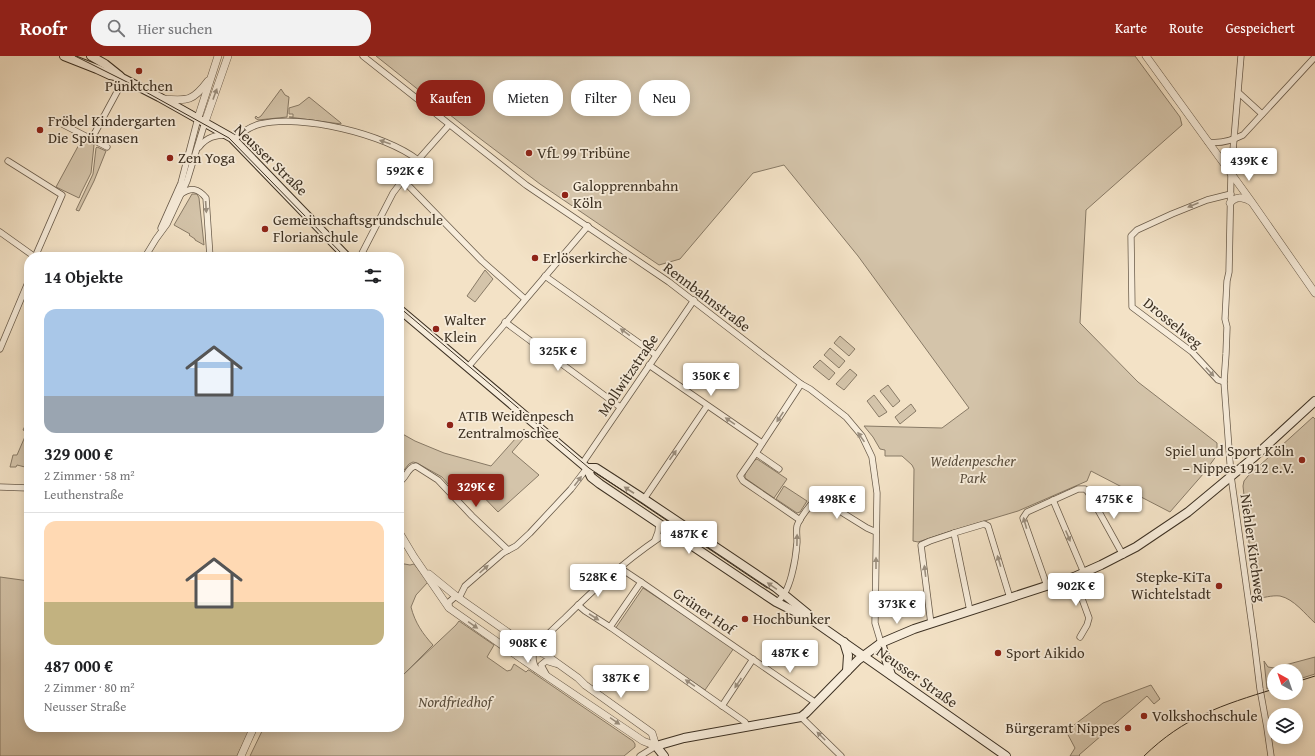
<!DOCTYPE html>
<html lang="de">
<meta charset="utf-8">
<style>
body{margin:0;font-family:"Gentium Book Plus",serif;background:#f2f2f2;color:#202124;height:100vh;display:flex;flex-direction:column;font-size:15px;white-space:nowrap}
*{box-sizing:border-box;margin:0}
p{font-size:13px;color:#757577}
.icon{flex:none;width:22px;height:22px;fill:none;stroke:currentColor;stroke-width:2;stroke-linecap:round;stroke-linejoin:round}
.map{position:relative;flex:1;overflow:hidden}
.details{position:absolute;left:24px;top:196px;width:380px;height:480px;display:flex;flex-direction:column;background:#fff;border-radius:16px;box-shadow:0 2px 10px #0003}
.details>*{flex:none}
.hud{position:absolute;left:416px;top:24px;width:380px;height:36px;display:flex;gap:8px}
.needle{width:26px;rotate:320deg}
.fabs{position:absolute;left:1267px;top:608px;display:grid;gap:8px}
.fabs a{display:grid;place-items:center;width:36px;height:36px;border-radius:50%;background:#fff;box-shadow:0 2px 10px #0003;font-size:20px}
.price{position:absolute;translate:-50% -34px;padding:0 9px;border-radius:4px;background:#fff;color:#222;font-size:13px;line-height:26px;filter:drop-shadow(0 1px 2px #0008)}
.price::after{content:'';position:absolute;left:50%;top:24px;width:12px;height:9px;margin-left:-6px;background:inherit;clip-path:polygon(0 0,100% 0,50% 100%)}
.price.active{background:#8f2418;color:#fff}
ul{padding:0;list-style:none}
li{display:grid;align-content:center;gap:8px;height:212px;padding:0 20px}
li+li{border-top:1px solid #e0e0e0}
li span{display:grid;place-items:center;height:124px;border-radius:12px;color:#555}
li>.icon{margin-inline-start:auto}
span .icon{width:72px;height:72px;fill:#fffc;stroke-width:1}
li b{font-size:17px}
h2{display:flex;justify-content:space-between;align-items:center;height:48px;padding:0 20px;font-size:17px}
.chip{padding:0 14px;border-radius:16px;background:#fff;box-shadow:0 2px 10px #0003;font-size:14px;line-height:36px}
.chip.active{background:#8f2418;color:#fff}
header{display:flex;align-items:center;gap:24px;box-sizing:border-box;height:56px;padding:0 20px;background:#8f2418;color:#fff}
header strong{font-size:19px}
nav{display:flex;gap:22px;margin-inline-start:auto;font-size:14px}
.search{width:280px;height:36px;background:#f2f2f2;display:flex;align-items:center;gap:10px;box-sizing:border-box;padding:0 14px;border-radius:16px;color:#757577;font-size:15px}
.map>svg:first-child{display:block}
.green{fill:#d4c4aa;stroke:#887a66}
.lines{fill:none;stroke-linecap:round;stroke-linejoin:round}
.minor-casing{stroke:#6a5c4b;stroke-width:7}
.tertiary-casing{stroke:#6a5c4b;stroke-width:8}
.secondary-casing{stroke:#3c3022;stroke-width:10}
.minor{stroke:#f7ecda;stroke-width:5.5}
.tertiary{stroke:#f7ecda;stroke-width:7}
.secondary{stroke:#f7ecda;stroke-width:8}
.tram{stroke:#3c3022;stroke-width:1}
.oneway{fill:#9a8e7e}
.poi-dot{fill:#8f2418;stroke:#f7ecda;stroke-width:1.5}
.labels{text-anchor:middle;stroke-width:3.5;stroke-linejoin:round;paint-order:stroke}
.poi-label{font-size:15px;fill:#3c3022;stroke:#f7ecda;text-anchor:start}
.street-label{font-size:15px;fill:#3c3022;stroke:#f7ecda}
.park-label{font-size:15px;font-style:italic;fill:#5a4e3d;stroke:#f7ecda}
</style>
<header>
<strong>Roofr</strong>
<div class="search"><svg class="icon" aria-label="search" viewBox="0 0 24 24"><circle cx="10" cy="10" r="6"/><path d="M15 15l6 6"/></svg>Hier suchen</div>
<nav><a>Karte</a><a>Route</a><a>Gespeichert</a></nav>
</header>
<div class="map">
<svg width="1315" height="700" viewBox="0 0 1315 700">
<rect width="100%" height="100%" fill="#f3e2c6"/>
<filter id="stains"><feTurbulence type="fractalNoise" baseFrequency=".005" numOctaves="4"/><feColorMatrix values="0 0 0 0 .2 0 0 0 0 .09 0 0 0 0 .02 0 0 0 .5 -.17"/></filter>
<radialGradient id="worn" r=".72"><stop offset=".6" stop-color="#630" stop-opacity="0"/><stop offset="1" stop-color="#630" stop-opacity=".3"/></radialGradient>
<g class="green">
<path d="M376 0H1135L1180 61 1182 69 1086 154 1080 267 1138 326 1217 387V399L1204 417 1170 456 1091 415 1087 425 1018 455 951 475 918 486 913 485 914 413 912 409 902 400H885V394L880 393 873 381 864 370 942 372 969 352 858 200 784 109 753 117 680 203 659 209 540 128 474 78Z"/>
<path d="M281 33 285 39 289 41 287 61 258 64 255 62 256 60 258 62 261 60Z"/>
<path d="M309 41 341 67V68L289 61H293V58H289V52L299 49Z"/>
<path d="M82 83 94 89 91 117 81 137 79 142 56 131Z"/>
<path d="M97 91 106 95 94 125 79 155 76 154 93 118 96 92Z"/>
<path d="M192 138H197L199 142 204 189 195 184V183L189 179 190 178 174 169Z"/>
<path d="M485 214 493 223 475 246 467 240Z"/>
<path d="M840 280 855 293 849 300 834 287Z"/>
<path d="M830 292 845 305 839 312 824 299Z"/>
<path d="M820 304 835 317 829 324 813 311Z"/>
<path d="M850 313 857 319 844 334 836 328Z"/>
<path d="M888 329 900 345 893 351 880 335Z"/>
<path d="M874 339 887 356 879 361 867 345Z"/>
<path d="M911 348 916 355 900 368 895 361Z"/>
<path d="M1313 361 1315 363V567C1305 558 1294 543 1280 540 1272 539 1263 542 1255 543L1243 430 1244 425 1248 420Z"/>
<path d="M29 362V401L25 411 17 409 16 411H10L13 399H17L27 376 23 374Z"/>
<path d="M524 373 528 377 512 396 539 419 498 456 474 431 462 444 442 421 417 407 413 406 409 408 399 420V376L415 385 444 397 491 410Z"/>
<path d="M757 403 787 423 774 442 745 422C744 416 751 405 757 403Z"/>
<path d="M784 430 807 445 800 456 797 457 776 443Z"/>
<path d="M399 507 410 509 414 508 428 526 416 539 411 551C415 567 423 578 433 589L403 619 456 569 459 565 494 589 487 601 507 615 511 614 514 608 526 616 528 614H529L633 685 635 688V691L624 700H250L264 671H399Z"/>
<path d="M0 521 29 525V671H251L237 700H0Z"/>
<path d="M643 532 734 592 705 634 615 573Z"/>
<path d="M1315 601V618L1296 624V615H1274V631L1267 633 1264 605 1268 611 1274 612Z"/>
<path d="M1151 629 1160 643 1154 648 1147 640 1079 699 1080 700H1070L1075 692 1066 675 1103 647Z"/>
</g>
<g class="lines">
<g class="minor-casing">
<g id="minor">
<path d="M363 0 526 129 669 226 801 328 810 333 846 361 862 380 872 401 877 437 875 567 881 587"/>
<path d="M1241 0 1231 118 1229 216 1227 225 1225 263 1227 271 1226 298 1224 326 1231 420 1254 584 1260 633 1267 672 1271 700"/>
<path d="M1239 37 1262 58"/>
<path d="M62 68 107 91"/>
<path d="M91 84 124 23"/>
<path d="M234 84C242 76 249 71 260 68 301 58 385 78 418 104"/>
<path d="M1208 86C1220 88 1233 84 1243 79L1315 1"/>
<path d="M199 91C207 81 215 79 227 79"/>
<path d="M8 105 62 139 35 201"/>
<path d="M403 124 482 205 525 243"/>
<path d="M181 138C191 131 198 132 206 142L210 201"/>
<path d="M161 172 181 127 198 62"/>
<path d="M0 176 35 201"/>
<path d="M145 201 156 183 167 168 187 125 205 66"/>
<path d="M360 201 393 137 418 104 449 69"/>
<path d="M545 220 656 299"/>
<path d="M505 266 620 351"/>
<path d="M0 293 29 224"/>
<path d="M649 309 762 387"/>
<path d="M468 311 588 170"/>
<path d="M1224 326 1218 324 1192 296 1132 251 1131 180 1137 174 1172 158 1207 144 1231 138"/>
<path d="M756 397 801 328"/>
<path d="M582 408 694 244"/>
<path d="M779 413 756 397 740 420 743 425 800 464"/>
<path d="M399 426C407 422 407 411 416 410L438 424 472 460 508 494"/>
<path d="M0 431 29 432"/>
<path d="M644 443 707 350"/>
<path d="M1053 444 1084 517"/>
<path d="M655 484 658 476 659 468"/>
<path d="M620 512 641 526"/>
<path d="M1074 521 1089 562 1087 569 1080 581"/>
<path d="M1047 530 1023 462 1027 456 1078 433H1085L1088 436 1123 499"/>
<path d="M459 542 465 530 503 497 516 490 530 477 571 433 587 412"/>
<path d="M776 546C791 539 796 500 797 486 797 480 796 475 797 470 799 463 810 449 815 444H822L867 472 876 476"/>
<path d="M578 549 585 555 610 571"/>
<path d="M449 552V546L456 540"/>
<path d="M970 555 954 477 984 468 988 470 1010 542"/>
<path d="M931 568 921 489 930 485 954 477"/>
<path d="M534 595C532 602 533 606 536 613"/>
<path d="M517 600 528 599C539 586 552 574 565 562 597 530 631 499 670 475"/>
<path d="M546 618 541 609 546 605 556 608"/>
<path d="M722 650 753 603"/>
<path d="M801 661 841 700"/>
<path d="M747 670 745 666 610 571 641 526 816 647"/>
<path d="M640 700 656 690"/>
</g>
</g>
<g class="tertiary-casing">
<g id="tertiary">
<path d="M1146 0 1251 145 1315 237"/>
<path d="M164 43C188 45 193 45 208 25"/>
<path d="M198 62 218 0"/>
<path d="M205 66 228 0"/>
<path d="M1230 147C1236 140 1242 141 1250 145"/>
<path d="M399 476 414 501 449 552 526 606 643 685 656 690"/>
<path d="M429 518 456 540 526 589 546 599 578 622 585 629 645 672 652 677 656 690"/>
<path d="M241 700 254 671"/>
</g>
</g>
<g class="secondary-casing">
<g id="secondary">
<path d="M64 0 97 13 110 19 120 21 159 41 232 82 347 201"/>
<path d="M91 0 105 8 120 20"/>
<path d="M399 253 587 412 591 421 600 428 776 546 812 564 1006 700"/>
<path d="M587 412H596L644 443 775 531 808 558"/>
<path d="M844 586 848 599 847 615"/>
<path d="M881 587 891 619"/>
<path d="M664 700 656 690 684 682 801 661 806 657 858 604 881 587 914 573 1074 521 1101 509 1136 491 1188 456 1253 402 1315 345"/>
</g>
</g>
<use href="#minor" class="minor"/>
<use href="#tertiary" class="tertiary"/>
<use href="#secondary" class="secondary"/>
<g class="tram">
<path d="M75 0 135 30 229 82 345 201"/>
<path d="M399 251 589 412 767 532"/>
<path d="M1296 626 1315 620"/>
<path d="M1144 700C1184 661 1222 649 1274 633"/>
</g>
</g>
<defs><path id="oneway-solid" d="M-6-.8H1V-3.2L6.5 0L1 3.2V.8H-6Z"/></defs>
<g class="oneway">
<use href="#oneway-solid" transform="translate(215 38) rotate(-70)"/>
<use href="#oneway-solid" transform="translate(385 86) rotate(-161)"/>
<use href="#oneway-solid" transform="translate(1193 149) rotate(157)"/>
<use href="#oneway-solid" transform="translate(206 151) rotate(86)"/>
<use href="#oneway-solid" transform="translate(625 276) rotate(-144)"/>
<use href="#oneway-solid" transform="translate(1210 316) rotate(47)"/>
<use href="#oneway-solid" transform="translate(780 361) rotate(124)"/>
<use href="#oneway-solid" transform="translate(730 365) rotate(-146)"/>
<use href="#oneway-solid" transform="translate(861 381) rotate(-125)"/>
<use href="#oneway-solid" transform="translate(673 399) rotate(-55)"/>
<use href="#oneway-solid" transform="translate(578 425) rotate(-53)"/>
<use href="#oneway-solid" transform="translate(629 434) rotate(-147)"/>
<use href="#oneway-solid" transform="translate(1025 467) rotate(-106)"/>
<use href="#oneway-solid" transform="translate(1068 480) rotate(67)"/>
<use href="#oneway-solid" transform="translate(797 484) rotate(-89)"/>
<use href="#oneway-solid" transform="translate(999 505) rotate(-107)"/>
<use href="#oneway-solid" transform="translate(876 507) rotate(-90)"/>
<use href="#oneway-solid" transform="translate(484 513) rotate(-42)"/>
<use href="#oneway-solid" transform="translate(925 515) rotate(-97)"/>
<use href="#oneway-solid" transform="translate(772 530) rotate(-145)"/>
<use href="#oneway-solid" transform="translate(594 561) rotate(33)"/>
<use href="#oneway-solid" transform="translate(473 569) rotate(35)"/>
<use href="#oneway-solid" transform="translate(690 627) rotate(-145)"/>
<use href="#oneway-solid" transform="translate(738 627) rotate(124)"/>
<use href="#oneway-solid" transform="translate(615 665) rotate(34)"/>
<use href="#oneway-solid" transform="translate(821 680) rotate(-135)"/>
</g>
<g class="poi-dot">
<circle cx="139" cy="15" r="4"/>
<circle cx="40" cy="74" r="4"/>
<circle cx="529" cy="97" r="4"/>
<circle cx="170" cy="102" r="4"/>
<circle cx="565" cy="139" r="4"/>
<circle cx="265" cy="173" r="4"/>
<circle cx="535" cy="202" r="4"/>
<circle cx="436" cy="273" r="4"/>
<circle cx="450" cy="369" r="4"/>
<circle cx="1302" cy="404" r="4"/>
<circle cx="1219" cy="530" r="4"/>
<circle cx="745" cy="563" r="4"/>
<circle cx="998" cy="597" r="4"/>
<circle cx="1144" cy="660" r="4"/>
<circle cx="1128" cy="672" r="4"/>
</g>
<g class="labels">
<g class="poi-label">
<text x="139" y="35" text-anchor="middle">Pünktchen</text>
<text x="48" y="70">Fröbel Kindergarten<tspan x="48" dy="17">Die Spürnasen</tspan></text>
<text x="537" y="102">VfL 99 Tribüne</text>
<text x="178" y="107">Zen Yoga</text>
<text x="573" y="135">Galopprennbahn<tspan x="573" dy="17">Köln</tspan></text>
<text x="273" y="169">Gemeinschaftsgrundschule<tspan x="273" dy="17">Florianschule</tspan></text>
<text x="543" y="207">Erlöserkirche</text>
<text x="444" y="269">Walter<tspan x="444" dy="17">Klein</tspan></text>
<text x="458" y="365">ATIB Weidenpesch<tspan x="458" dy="17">Zentralmoschee</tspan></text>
<text x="1294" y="400" text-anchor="end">Spiel und Sport Köln<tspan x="1294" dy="17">– Nippes 1912 e.V.</tspan></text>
<text x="1211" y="526" text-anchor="end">Stepke-KiTa<tspan x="1211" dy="17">Wichtelstadt</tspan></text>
<text x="753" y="568">Hochbunker</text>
<text x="1006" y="602">Sport Aikido</text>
<text x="1152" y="665">Volkshochschule</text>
<text x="1120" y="677" text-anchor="end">Bürgeramt Nippes</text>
</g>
<g class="street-label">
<text transform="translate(271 104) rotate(44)" y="5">Neusser Straße</text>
<text transform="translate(707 241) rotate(37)" y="5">Rennbahnstraße</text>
<text transform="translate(1173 267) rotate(39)" y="5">Drosselweg</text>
<text transform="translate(628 319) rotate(-56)" y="5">Mollwitzstraße</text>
<text transform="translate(1253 492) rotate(82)" y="5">Niehler Kirchweg</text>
<text transform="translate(704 555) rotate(34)" y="5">Grüner Hof</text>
<text transform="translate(917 621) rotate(35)" y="5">Neusser Straße</text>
</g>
<g class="park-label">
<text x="973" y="410">Weidenpescher<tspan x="973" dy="17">Park</tspan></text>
<text x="455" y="651">Nordfriedhof</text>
</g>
</g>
<rect width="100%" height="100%" filter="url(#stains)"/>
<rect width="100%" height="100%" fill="url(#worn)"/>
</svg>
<div class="fabs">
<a><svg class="needle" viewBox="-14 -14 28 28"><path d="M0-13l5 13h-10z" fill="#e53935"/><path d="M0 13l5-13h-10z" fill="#757577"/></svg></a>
<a><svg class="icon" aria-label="layers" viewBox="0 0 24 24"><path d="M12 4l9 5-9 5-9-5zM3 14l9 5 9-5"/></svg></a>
</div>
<b class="price" style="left:1249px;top:126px">439K €</b>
<b class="price" style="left:405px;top:136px">592K €</b>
<b class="price" style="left:558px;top:316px">325K €</b>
<b class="price" style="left:711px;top:341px">350K €</b>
<b class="price active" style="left:476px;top:452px">329K €</b>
<b class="price" style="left:837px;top:464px">498K €</b>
<b class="price" style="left:1114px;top:464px">475K €</b>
<b class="price" style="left:689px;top:499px">487K €</b>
<b class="price" style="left:598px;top:542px">528K €</b>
<b class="price" style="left:1076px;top:551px">902K €</b>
<b class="price" style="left:897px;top:569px">373K €</b>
<b class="price" style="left:528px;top:608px">908K €</b>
<b class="price" style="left:790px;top:618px">487K €</b>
<b class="price" style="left:621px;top:643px">387K €</b>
<div class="hud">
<a class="chip active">Kaufen</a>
<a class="chip">Mieten</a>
<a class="chip">Filter</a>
<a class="chip">Neu</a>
</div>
<section class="details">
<h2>14 Objekte<svg class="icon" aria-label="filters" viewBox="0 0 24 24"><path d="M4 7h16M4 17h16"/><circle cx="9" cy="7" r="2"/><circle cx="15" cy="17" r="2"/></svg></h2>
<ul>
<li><span style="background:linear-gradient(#a9c7e8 70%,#9aa5b1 0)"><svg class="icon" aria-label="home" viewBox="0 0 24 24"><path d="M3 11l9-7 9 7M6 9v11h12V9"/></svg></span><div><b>329 000 €</b><p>2 Zimmer · 58 m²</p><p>Leuthenstraße</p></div></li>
<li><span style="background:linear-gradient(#ffd9b3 65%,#c2b280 0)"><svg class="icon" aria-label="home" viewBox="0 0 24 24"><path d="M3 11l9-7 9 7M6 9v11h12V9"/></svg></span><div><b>487 000 €</b><p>2 Zimmer · 80 m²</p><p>Neusser Straße</p></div></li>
</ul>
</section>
</div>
